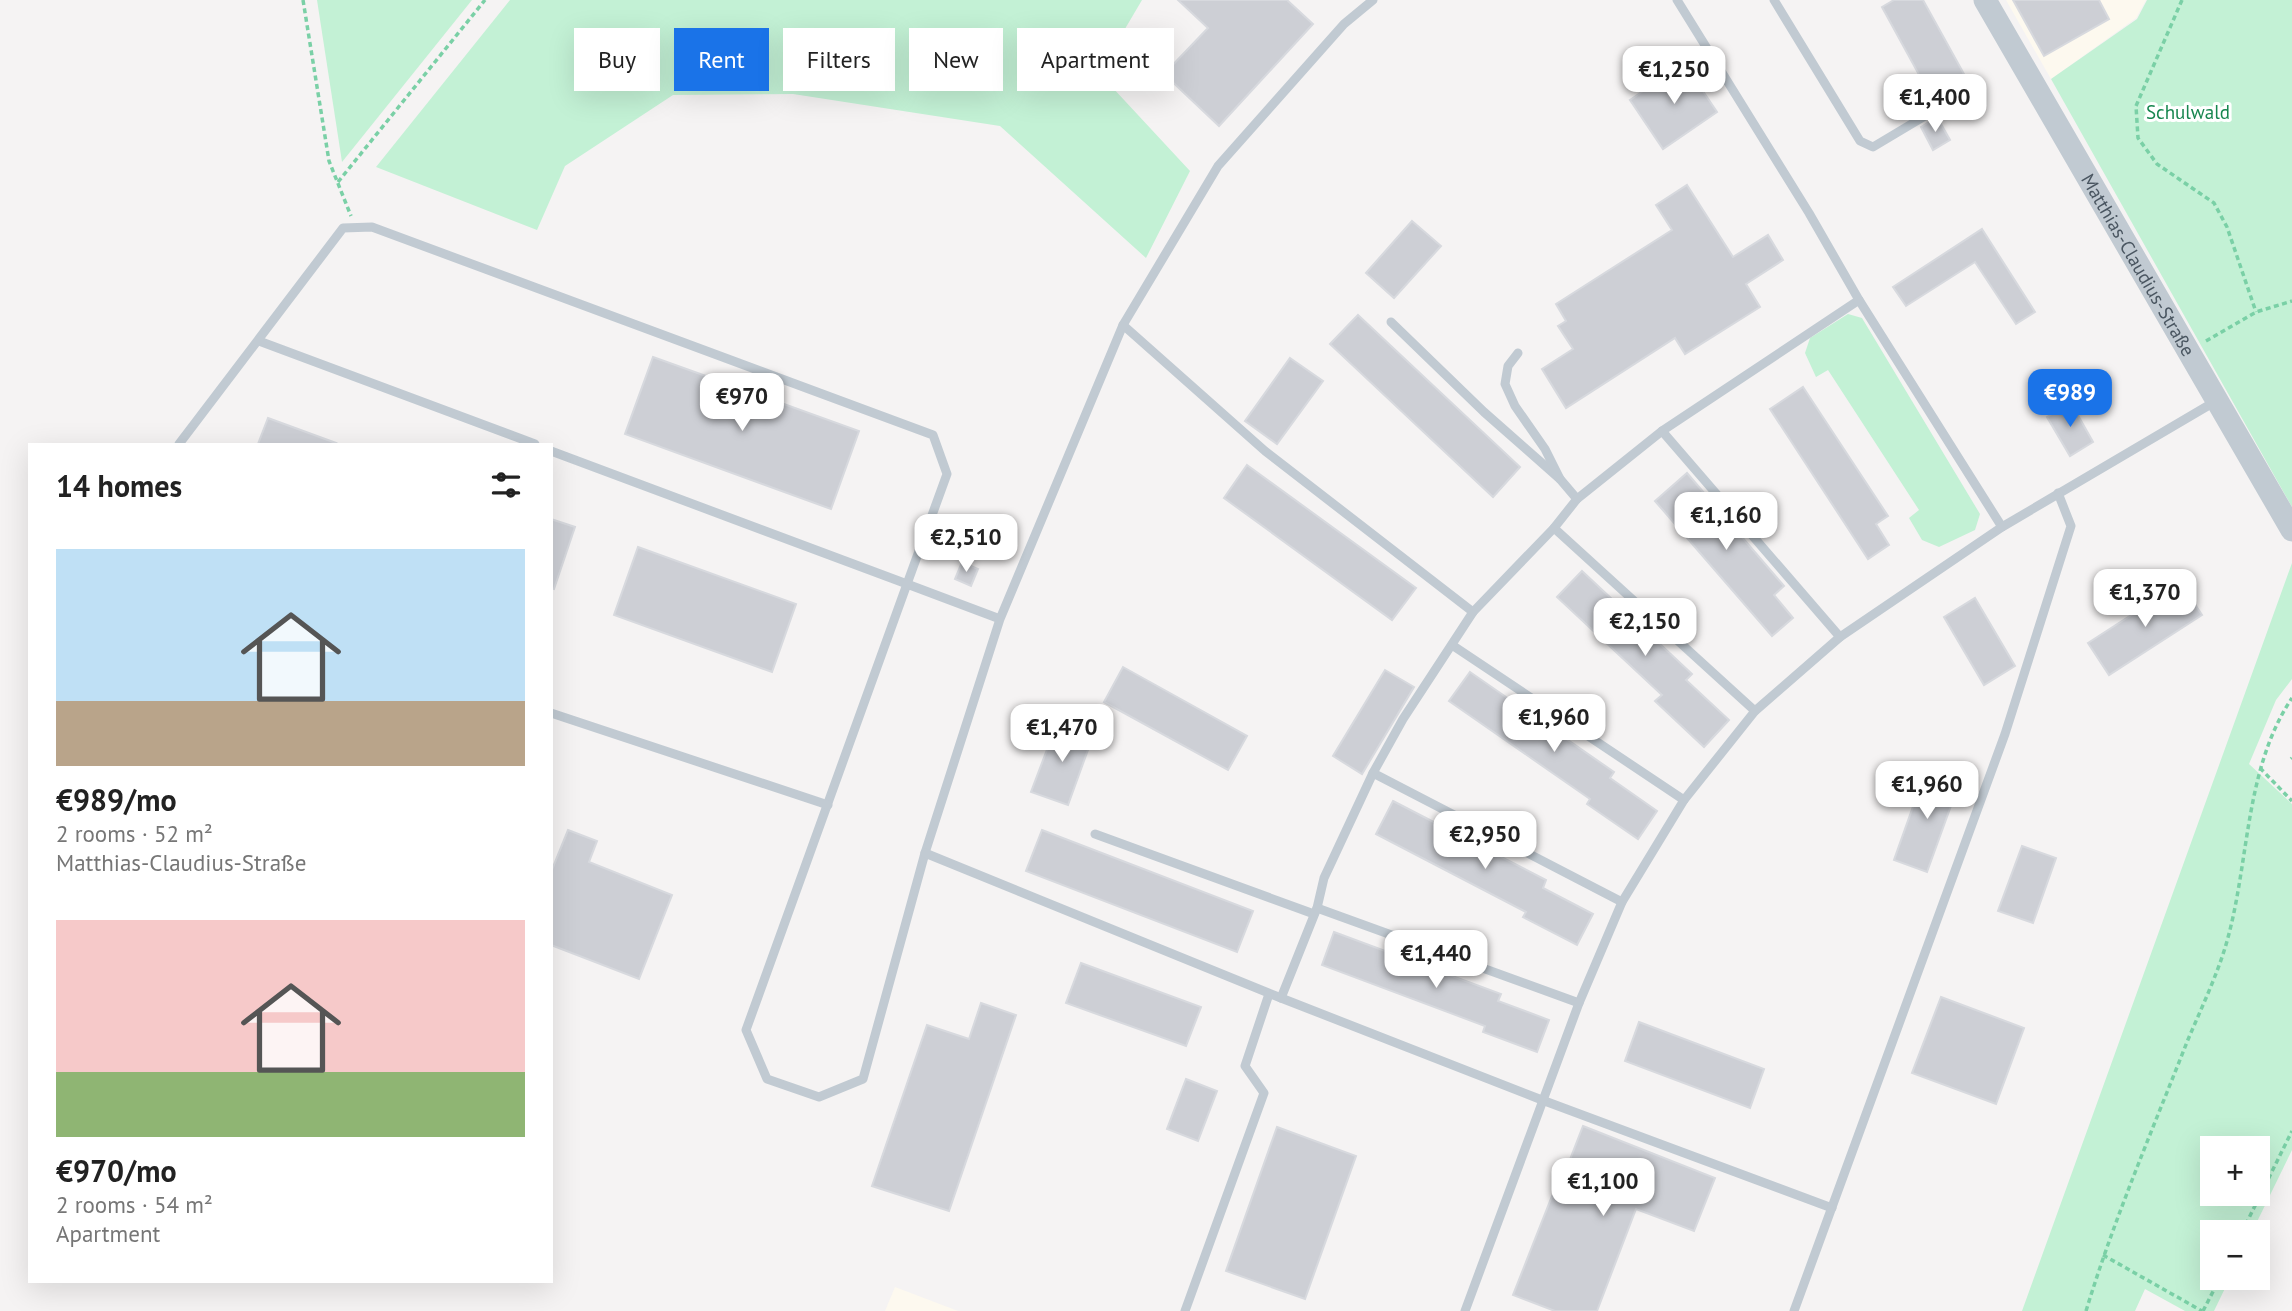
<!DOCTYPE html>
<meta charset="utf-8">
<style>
body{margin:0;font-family:"PT Sans",sans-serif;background:#f2f2f2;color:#222;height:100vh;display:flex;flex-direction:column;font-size:26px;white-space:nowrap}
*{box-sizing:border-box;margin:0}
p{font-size:23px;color:#767676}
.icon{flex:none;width:38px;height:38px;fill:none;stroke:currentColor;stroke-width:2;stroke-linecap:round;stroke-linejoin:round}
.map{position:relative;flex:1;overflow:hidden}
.drawer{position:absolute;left:28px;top:443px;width:525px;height:840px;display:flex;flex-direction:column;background:#fff;border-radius:0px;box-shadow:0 7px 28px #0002}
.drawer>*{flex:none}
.guide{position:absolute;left:574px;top:28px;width:665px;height:63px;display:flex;gap:14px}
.buttons{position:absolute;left:2200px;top:1136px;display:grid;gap:14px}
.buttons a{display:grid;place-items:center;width:70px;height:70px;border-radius:0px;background:#fff;box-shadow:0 7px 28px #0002;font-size:35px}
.price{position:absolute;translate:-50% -60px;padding:0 16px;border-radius:14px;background:#fff;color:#222;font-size:23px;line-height:46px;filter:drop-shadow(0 2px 4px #0008)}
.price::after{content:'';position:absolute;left:50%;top:42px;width:21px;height:16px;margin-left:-10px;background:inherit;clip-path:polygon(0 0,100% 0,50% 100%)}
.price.active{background:#1a73e8;color:#fff}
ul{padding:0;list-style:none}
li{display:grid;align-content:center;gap:14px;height:371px;padding:0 28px}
li span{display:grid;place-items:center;height:217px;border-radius:0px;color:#555}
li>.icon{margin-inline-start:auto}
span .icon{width:126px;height:126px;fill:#fffc;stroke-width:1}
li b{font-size:30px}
h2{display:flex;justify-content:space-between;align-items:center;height:84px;padding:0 28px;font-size:30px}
.pill{padding:0 24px;border-radius:0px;background:#fff;box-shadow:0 7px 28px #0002;font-size:24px;line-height:63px}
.pill.active{background:#1a73e8;color:#fff}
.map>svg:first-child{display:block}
.commercial{fill:#fdf9ef}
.green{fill:#c3f1d5;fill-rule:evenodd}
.building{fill:#cdcfd5;stroke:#d7d9de;stroke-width:2}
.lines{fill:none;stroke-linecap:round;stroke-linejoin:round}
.path{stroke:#7ad0a6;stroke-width:3.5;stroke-dasharray:5 3.5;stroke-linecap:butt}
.service{stroke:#c1cad2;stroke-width:9}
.tertiary{stroke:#c1cad2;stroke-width:23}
.labels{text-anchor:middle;stroke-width:6;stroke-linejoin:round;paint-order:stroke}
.park-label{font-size:19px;fill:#17864f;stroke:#fff}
.street-label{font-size:19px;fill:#4a5661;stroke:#fff}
</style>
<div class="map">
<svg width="2292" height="1311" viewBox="0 0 2292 1311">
<rect width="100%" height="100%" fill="#f5f3f3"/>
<g class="commercial">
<path d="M2006 0H2146L2136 18 2051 79Z"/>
<path d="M895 1287 958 1311H885Z"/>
</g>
<g class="green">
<path d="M317 0H472L342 162Z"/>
<path d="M510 0H1142L1099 73 1190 171 1146 258 1000 126 793 94 673 95 565 166 537 230 376 167Z"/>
<path d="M2147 0H2292V507L2051 79 2137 19Z"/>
<path d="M1848 314 1862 318 1980 514 1975 530 1939 547 1922 540 1909 518 1919 510 1828 370 1816 377 1805 353 1810 338Z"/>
<path d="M2292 563V679L2276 700 2249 764 2292 804V1150L2252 1232H2212V1278H2230L2214 1311H2185L2145 1289 2135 1311H2022ZM2212 1148H2258V1194H2212Z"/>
</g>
<g class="building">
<path d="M1178 0H1287L1313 24 1219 126 1164 74 1208 28Z"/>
<path d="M1894 0H1923L1964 74 1929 93 1882 7Z"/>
<path d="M2013 0H2099L2109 19 2044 56Z"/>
<path d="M1684 63 1717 112 1663 149 1630 100Z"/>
<path d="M1937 117 1950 140 1933 150 1921 127Z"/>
<path d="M1687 185 1733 257 1768 235 1783 260 1746 284 1760 307 1685 354 1675 338 1566 408 1542 369 1573 349 1558 326 1566 321 1556 304 1672 230 1656 205Z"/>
<path d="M1412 221 1441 246 1394 298 1366 273Z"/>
<path d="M1982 229 2035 312 2016 324 1975 262 1906 306 1893 287Z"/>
<path d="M1358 315 1520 467 1493 497 1330 344Z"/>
<path d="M653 357 859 431 831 509 625 434Z"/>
<path d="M1290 358 1323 381 1277 444 1245 421Z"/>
<path d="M1803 387 1888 516 1876 524 1889 545 1868 559 1770 409Z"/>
<path d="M2071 403 2093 442 2070 456 2047 417Z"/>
<path d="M268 418 336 443 335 444H258Z"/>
<path d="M1247 465 1416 588 1392 620 1224 498Z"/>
<path d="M1687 473 1784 586 1774 595 1793 618 1772 636 1655 501Z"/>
<path d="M551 519 575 527 554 589 551 588Z"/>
<path d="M638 547 796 604 772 672 614 615Z"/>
<path d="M962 562 978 569 971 586 955 579Z"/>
<path d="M1582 571 1692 674 1686 680 1729 720 1704 747 1655 701 1662 695 1557 597Z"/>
<path d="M2181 583 2202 615 2109 675 2088 643Z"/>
<path d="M1975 598 2015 666 1984 685 1944 617Z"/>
<path d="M1123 667 1247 736 1228 770 1104 702Z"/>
<path d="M1385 670 1414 687 1362 774 1333 756Z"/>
<path d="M1470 672 1614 772 1610 778 1657 811 1638 839 1587 804 1590 799 1449 701Z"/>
<path d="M1057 723 1093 736 1068 805 1031 792Z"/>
<path d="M1926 770 1960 781 1927 872 1894 860Z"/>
<path d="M1393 801 1546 880 1543 888 1593 914 1577 945 1523 917 1526 912 1376 834Z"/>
<path d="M568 830 597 841 589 862 672 895 639 979 551 945V872Z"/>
<path d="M1042 830 1253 911 1237 952 1026 871Z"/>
<path d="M2022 846 2056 858 2033 923 1998 911Z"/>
<path d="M1334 932 1501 994 1498 1001 1549 1020 1537 1052 1483 1032 1485 1026 1322 965Z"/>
<path d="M1081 963 1201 1007 1186 1046 1066 1003Z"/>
<path d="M1941 997 2024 1028 1996 1104 1912 1073Z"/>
<path d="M981 1003 1016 1015 949 1211 872 1186 927 1025 969 1039Z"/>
<path d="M1639 1022 1764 1069 1750 1108 1625 1061Z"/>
<path d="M1186 1079 1217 1091 1198 1141 1167 1129Z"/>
<path d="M1583 1126 1715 1178 1694 1231 1636 1209 1597 1311H1555L1513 1295 1552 1196 1555 1198Z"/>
<path d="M1277 1127 1356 1156 1305 1299 1226 1271Z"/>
</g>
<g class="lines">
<g class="path">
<path d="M303 0 329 161 351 216"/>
<path d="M2182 0 2136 106 2138 138 2157 164 2214 203 2227 227 2256 312"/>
<path d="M338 182 485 0"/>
<path d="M2206 341 2256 312 2292 301"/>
<path d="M2291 759 2292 758"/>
<path d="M2260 768 2292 801"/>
<path d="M2242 1232 2292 1131"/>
<path d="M2103 1255 2202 1311"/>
<path d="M2086 1311C2114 1219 2152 1131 2187 1042 2200 1011 2215 980 2225 948 2250 866 2243 771 2292 698"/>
<path d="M2203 1311 2220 1278"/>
</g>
<g class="service">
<path d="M1677 0 1809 213 1859 300 2002 527"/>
<path d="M1774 0 1860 141 1873 147 1950 101"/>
<path d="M1391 322 1484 412 1560 479"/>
<path d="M1123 325 1265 451 1473 612"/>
<path d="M259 341 535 444"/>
<path d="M1518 353 1508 366 1505 384 1515 406 1545 449 1560 479 1577 499"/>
<path d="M1662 431 1840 637"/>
<path d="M179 444 343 228 372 227 933 435 947 474 907 584 551 451"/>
<path d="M1554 528 1755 711"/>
<path d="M1000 619 907 584 746 1030 767 1079 819 1097 863 1079 925 853 1000 619 1123 325 1218 166 1344 24 1373 0"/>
<path d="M1452 645 1684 800"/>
<path d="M551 713 828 805"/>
<path d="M1373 773 1622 902"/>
<path d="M1095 834 1314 914"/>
<path d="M925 853 1281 998 1542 1100 1832 1208"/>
<path d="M1317 908 1579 1003"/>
<path d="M1281 998 1317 908 1324 878 1373 773 1403 719 1473 612 1554 528 1577 499 1662 431 1859 300"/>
<path d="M1185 1311 1264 1093 1245 1066 1269 994"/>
<path d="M1465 1311 1579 1003 1622 902 1684 800 1755 711 1840 637 2002 527 2216 401"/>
<path d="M1794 1311 2005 734 2071 526 2058 493"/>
</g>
<path class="tertiary" id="s1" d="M1985 0 2292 530"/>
</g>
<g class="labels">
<g class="park-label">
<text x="2188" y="119">Schulwald</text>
</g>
<g class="street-label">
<text dy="7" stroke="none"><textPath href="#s1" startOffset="306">Matthias-Claudius-Straße</textPath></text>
</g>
</g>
</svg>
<div class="buttons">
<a>+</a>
<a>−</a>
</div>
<b class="price" style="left:1674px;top:106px">€1,250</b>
<b class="price" style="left:1935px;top:134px">€1,400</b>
<b class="price active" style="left:2070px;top:429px">€989</b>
<b class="price" style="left:742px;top:433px">€970</b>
<b class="price" style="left:1726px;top:552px">€1,160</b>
<b class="price" style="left:966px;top:574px">€2,510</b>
<b class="price" style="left:2145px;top:629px">€1,370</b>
<b class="price" style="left:1645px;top:658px">€2,150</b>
<b class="price" style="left:1554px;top:754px">€1,960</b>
<b class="price" style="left:1062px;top:764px">€1,470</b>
<b class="price" style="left:1927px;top:821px">€1,960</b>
<b class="price" style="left:1485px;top:871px">€2,950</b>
<b class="price" style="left:1436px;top:990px">€1,440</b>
<b class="price" style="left:1603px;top:1218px">€1,100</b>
<div class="guide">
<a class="pill">Buy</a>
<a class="pill active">Rent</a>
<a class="pill">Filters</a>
<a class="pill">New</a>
<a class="pill">Apartment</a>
</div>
<section class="drawer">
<h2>14 homes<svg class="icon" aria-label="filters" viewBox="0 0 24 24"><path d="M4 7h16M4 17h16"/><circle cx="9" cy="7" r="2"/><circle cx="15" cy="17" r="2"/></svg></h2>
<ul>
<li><span style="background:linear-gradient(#bfe0f5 70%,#b9a48a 0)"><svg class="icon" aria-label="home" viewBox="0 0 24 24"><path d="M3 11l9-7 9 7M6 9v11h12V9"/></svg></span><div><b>€989/mo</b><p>2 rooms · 52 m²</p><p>Matthias-Claudius-Straße</p></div></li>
<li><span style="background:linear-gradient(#f6c9c9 70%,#8fb573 0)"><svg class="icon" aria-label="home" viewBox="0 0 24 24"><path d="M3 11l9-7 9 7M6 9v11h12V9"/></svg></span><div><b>€970/mo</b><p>2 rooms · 54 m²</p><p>Apartment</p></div></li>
</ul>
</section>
</div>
